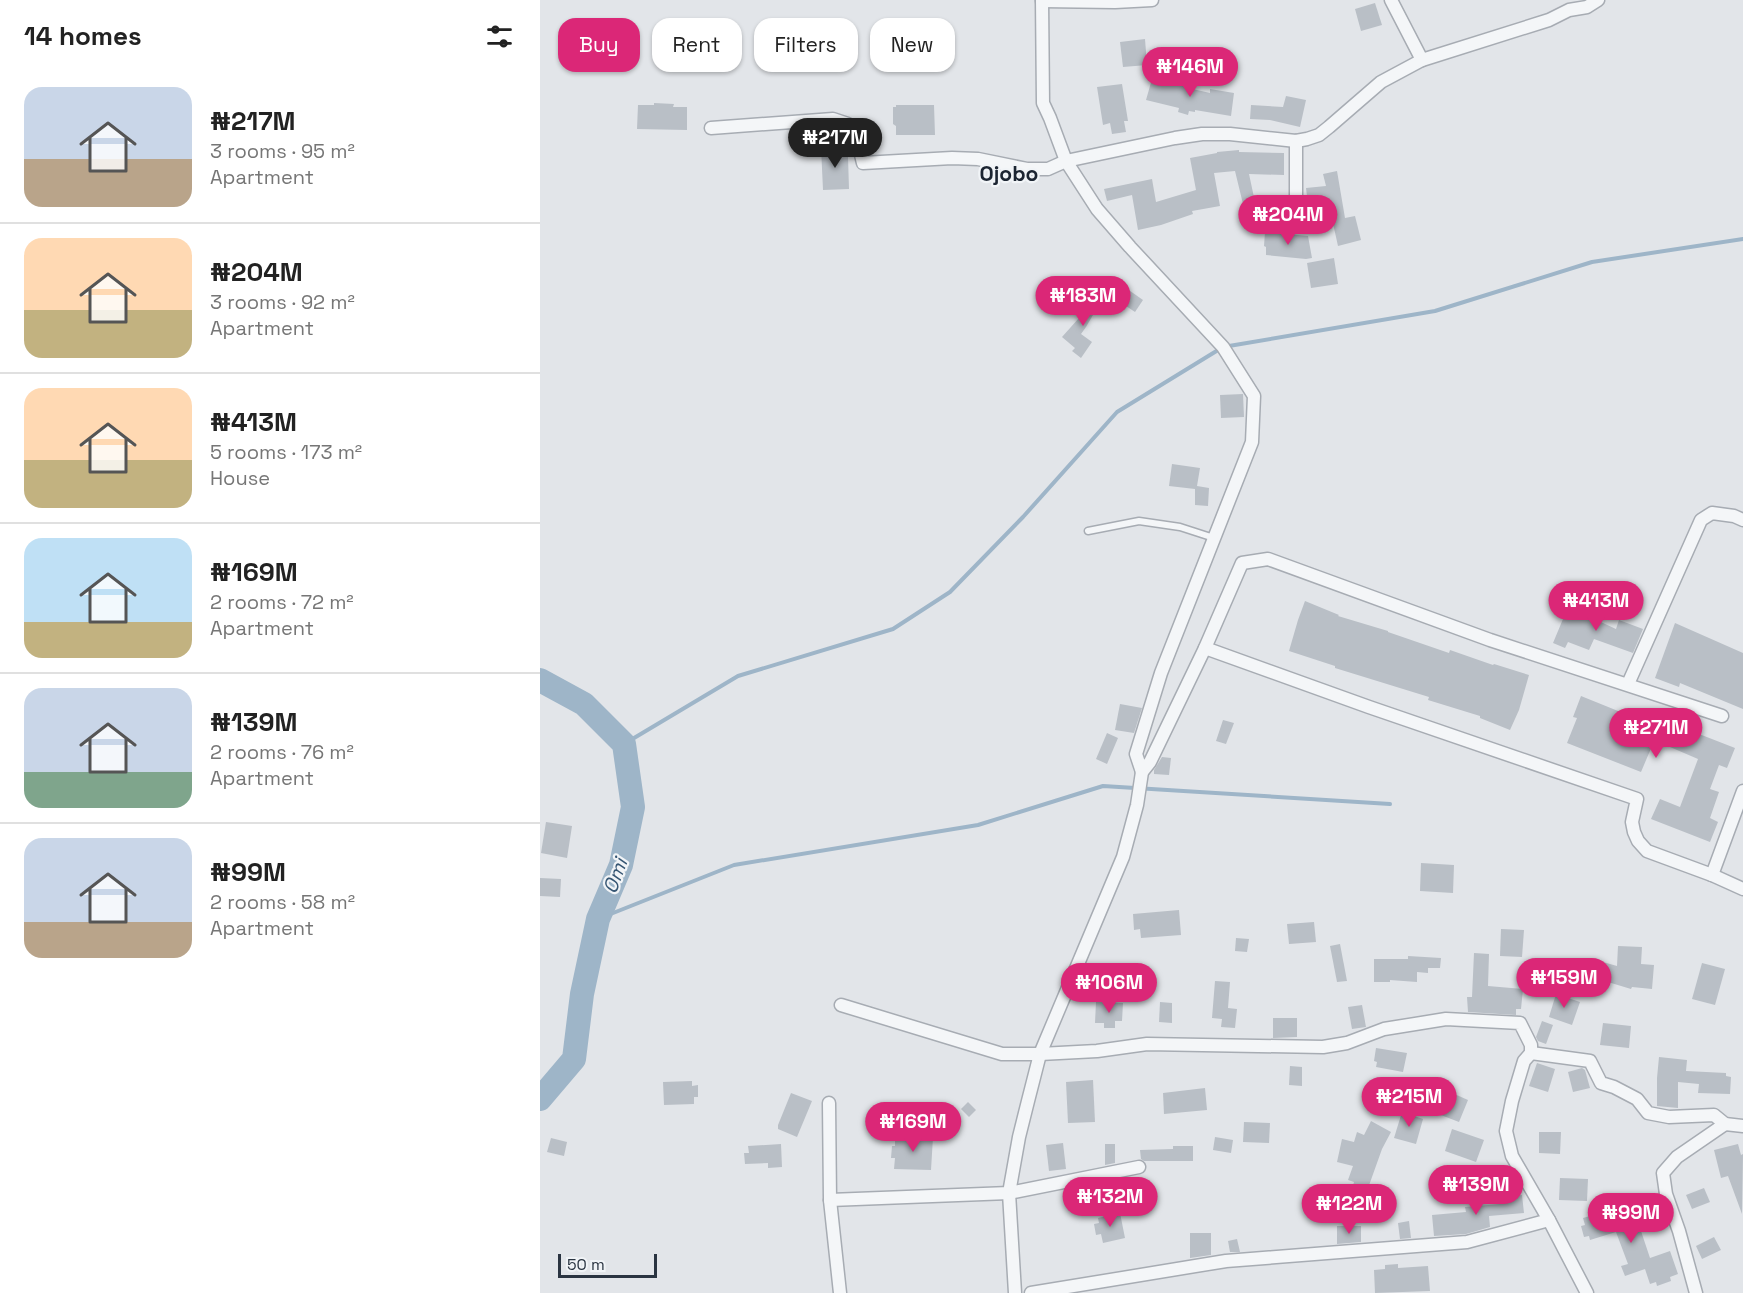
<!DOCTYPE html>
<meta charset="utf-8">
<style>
body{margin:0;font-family:"Space Grotesk",sans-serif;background:#f6f6f6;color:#222;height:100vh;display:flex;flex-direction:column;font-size:22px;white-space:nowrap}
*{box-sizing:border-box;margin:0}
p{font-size:20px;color:#767676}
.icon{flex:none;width:33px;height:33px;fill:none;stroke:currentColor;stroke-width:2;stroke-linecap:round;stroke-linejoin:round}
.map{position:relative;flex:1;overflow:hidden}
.sheet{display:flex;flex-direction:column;background:#fff;width:540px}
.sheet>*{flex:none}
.hud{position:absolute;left:18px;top:18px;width:570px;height:54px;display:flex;gap:12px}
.scale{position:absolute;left:18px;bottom:15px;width:99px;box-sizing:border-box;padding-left:6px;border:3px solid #2a3441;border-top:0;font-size:16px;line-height:21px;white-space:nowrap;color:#2a3441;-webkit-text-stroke:4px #f1f4f7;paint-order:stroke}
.price{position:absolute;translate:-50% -51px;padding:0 14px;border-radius:21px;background:#db2777;color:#fff;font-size:20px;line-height:39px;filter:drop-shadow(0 2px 3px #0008)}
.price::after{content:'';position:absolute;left:50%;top:36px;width:18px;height:14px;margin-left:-9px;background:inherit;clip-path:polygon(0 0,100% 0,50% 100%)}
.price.selected{background:#222;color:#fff}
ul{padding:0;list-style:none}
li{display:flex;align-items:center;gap:18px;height:150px;padding:0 24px}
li+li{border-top:2px solid #e0e0e0}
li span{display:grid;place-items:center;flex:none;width:168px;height:120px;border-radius:18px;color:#555}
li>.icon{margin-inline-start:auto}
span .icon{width:72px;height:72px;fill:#fffc;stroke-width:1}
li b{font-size:26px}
h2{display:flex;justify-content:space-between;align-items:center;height:72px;padding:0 24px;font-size:26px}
.pill{padding:0 21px;border-radius:18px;background:#fff;box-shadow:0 2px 4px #0004;font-size:21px;line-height:54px}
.pill.selected{background:#db2777;color:#fff}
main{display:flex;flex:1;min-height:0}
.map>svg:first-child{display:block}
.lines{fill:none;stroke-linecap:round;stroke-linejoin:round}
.stream{stroke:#9eb5c8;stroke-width:4}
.river{stroke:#9eb5c8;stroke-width:24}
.building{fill:#b9bfc6}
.service-casing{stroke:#a7acb3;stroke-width:9}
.minor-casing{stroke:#a7acb3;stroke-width:15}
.service{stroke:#f4f6f8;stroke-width:6}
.minor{stroke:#f4f6f8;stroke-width:12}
.labels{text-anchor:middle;stroke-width:4.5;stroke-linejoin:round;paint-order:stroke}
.water-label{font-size:20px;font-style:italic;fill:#365673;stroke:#f1f4f7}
.quarter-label{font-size:21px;font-weight:bold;fill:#1c2532;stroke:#f1f4f7}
</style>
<main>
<section class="sheet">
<h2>14 homes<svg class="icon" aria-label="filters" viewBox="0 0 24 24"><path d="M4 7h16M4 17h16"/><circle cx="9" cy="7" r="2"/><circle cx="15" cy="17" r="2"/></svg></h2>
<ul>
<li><span style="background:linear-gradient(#c9d6e8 60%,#b9a48a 0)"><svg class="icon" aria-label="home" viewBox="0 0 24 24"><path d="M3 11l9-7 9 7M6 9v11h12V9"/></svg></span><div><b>₦217M</b><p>3 rooms · 95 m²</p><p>Apartment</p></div></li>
<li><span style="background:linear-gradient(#ffd9b3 60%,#c2b280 0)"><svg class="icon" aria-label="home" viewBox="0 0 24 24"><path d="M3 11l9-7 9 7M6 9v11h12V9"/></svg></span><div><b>₦204M</b><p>3 rooms · 92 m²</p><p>Apartment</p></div></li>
<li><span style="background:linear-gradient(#ffd9b3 60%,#c2b280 0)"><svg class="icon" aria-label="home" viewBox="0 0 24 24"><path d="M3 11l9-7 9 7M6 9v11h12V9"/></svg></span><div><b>₦413M</b><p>5 rooms · 173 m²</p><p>House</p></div></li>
<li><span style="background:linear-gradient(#bfe0f5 70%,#c2b280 0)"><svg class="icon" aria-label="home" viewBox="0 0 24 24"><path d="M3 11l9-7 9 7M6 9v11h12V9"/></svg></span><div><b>₦169M</b><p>2 rooms · 72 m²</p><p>Apartment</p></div></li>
<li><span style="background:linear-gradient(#c9d6e8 70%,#7fa58c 0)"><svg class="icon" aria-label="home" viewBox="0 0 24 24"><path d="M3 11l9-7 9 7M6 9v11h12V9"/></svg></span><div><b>₦139M</b><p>2 rooms · 76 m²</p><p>Apartment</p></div></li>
<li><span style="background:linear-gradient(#c9d6e8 70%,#b9a48a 0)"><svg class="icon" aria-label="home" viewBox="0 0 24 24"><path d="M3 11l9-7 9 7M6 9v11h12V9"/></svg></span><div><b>₦99M</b><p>2 rooms · 58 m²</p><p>Apartment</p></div></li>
</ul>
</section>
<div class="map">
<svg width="1203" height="1293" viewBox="0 0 1203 1293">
<rect width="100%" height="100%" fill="#e2e5e9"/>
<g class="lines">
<g class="stream">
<path d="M84 744 198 676 353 629 410 592 483 517 577 412 683 347 895 311 1052 262 1203 239"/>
<path d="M58 919 194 865 438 825 563 786 850 804"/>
</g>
<path class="river" d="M0 680 44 704 84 744 93 807 81 865 58 919 42 994 34 1059 0 1099"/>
</g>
<g class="building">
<path d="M835 3 842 25 821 31 815 9Z"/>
<path d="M605 39 607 65 583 67 580 42Z"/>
<path d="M612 79 630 83V80L644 84V87L670 93V89L694 93 691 116 655 110V112L649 111 648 115 638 112 639 108 606 100Z"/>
<path d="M582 84 588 121H584L586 132 572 134 570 123 563 125 557 87Z"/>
<path d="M746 96 766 100 760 127 730 120 710 119 711 105 743 107Z"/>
<path d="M114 103 134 104 133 107H147V130L97 129 98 105H114Z"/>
<path d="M356 105H394L395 135H356V126L353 124V107H356Z"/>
<path d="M303 146 304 157H308L309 189 283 190 281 147Z"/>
<path d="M699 150V152L744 153V175L709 174 715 202 703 204 695 171 674 173 680 206 652 211 653 214 621 225 598 230 592 195 567 201 564 189 612 179 616 202 656 190 650 158 677 153V152Z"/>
<path d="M797 171 805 218 815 216 821 240 798 246 790 210 769 212 766 188 786 186 783 174Z"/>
<path d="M725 232 768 236 772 258 766 259 726 255V247L724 246Z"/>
<path d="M794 258 798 284 771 288 767 263Z"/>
<path d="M583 286 603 300 595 312 574 298Z"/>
<path d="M555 291 564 296 546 327 541 334 552 342 541 358 532 351 535 348 522 337 547 309 545 308Z"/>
<path d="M703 394 704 417 681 418 680 395Z"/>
<path d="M632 464 660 468 657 486 669 488 668 506 655 505V489L629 486Z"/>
<path d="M765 601 799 615 798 616 848 631V632L909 653 910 650 953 665 954 664 989 675 979 710 970 730 940 718V716L888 700 889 697 795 668V666L749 651 758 620Z"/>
<path d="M1028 607 1076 629 1079 620 1103 629 1093 653 1054 639 1049 650 1028 642 1025 648 1013 643Z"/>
<path d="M1135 623 1203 653V709L1140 683 1139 687 1115 678Z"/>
<path d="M1041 696 1088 715 1089 712 1134 731 1136 725 1195 748 1187 768 1179 765 1170 789 1179 792 1170 818 1178 822 1170 842 1111 819 1120 799 1140 807 1158 759 1116 741 1113 747 1112 746 1101 772 1027 743 1037 718 1033 717Z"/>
<path d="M580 704 602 708 594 733 575 730Z"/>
<path d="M683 720 694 723 686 744 676 741Z"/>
<path d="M567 733 578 738 567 764 556 759Z"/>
<path d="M622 757 631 758 629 775 614 774V770Z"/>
<path d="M6 822 32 826 27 858 1 853Z"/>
<path d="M881 863 914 865 913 893 880 891Z"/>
<path d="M0 878 21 879 20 897 0 896Z"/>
<path d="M639 910 641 935 601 938 600 929 594 930 593 914Z"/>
<path d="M774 922 776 942 749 944 747 924Z"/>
<path d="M961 929 984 930 982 957 960 956Z"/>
<path d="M696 938 709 939 707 952 695 951Z"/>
<path d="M800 944 807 981 797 982 790 946Z"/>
<path d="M1078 946 1102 947 1101 964 1114 965 1112 989 1092 987 1091 989 1058 979 1063 962 1077 966Z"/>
<path d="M934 953 949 954 948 986 983 989 981 1009H976V1015L928 1012 927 997H932Z"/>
<path d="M868 956 901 958 900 968H888V973L877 972V982L850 980V982H834V959H868Z"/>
<path d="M1162 963 1185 969 1175 1005 1152 999Z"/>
<path d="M675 981 690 982 688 1008 697 1009 695 1028 681 1027 682 1019 672 1018Z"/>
<path d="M1016 994 1040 1002 1032 1025 1009 1017Z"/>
<path d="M556 1002 583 1003 582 1021H575V1028H564V1023H555Z"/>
<path d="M620 1002 632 1003V1023L619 1022Z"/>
<path d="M822 1005 826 1027 812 1029 808 1007Z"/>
<path d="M733 1018H757V1037L733 1038Z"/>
<path d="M1002 1021 1013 1025 1006 1044 998 1041 996 1037Z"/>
<path d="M1063 1023 1091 1026 1089 1048 1060 1045Z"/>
<path d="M836 1048 867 1053 863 1072 836 1067 837 1062 834 1061Z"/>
<path d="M1119 1057 1147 1060 1146 1071 1186 1073V1076L1191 1077 1190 1094 1158 1093 1159 1084 1138 1082V1108L1117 1106V1078Z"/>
<path d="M997 1063 1015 1069 1008 1092 989 1086Z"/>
<path d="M750 1066 762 1067V1086L749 1085Z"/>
<path d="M1042 1068 1045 1070 1050 1088 1033 1092 1028 1072Z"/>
<path d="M553 1080 555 1122 528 1123 526 1082Z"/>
<path d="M152 1081V1086L158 1085V1097H154V1104L124 1105 123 1082Z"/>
<path d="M665 1088 667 1110 624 1114 623 1093Z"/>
<path d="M903 1089 928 1100 919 1122 893 1112Z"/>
<path d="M251 1093 272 1101 257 1137 238 1129V1125Z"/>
<path d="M428 1102 436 1110 429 1117 421 1109Z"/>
<path d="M862 1112 883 1119 876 1144 854 1138Z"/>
<path d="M831 1121 851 1132 842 1149 827 1191 823 1190 822 1193 812 1189 814 1182 808 1180 813 1166 797 1162 802 1139 814 1142 817 1132 824 1135Z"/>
<path d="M704 1122 730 1123 729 1143 703 1142Z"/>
<path d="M912 1129 944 1140 936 1162 905 1151Z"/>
<path d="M999 1132H1021L1020 1154 999 1153Z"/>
<path d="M355 1135 393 1137 391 1170 354 1169 355 1158H351L352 1146H355Z"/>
<path d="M675 1137 693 1140 691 1153 673 1150Z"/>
<path d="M11 1138 27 1142 24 1156 7 1152Z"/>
<path d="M523 1143 526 1169 509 1171 506 1145Z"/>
<path d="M241 1144 242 1167 228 1168V1163L205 1164 204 1153H209L208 1146Z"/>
<path d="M565 1144H575V1163L565 1165Z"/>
<path d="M1198 1144 1201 1155 1203 1154 1202 1214 1188 1176 1181 1178 1174 1150Z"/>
<path d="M633 1146H653V1161H604L601 1159 600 1150 633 1149Z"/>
<path d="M1020 1178 1048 1179 1047 1201 1019 1200Z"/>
<path d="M1164 1188 1170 1202 1152 1209 1146 1195Z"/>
<path d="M971 1191V1196L982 1195 984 1213 949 1216 950 1227 926 1234 894 1236 892 1215 926 1212 925 1207 960 1204 959 1192Z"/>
<path d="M1092 1204 1110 1258 1130 1251 1138 1274 1130 1277 1131 1281 1117 1286 1116 1282 1110 1284 1105 1269 1085 1276 1081 1266 1088 1264 1076 1232 1050 1240 1049 1236 1044 1237 1041 1226 1045 1225 1043 1218Z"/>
<path d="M580 1213 585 1238 563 1243 561 1234 556 1235 554 1224 559 1223 558 1218Z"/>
<path d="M869 1221 871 1238 860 1239 858 1223Z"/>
<path d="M797 1226H821V1242L797 1244Z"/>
<path d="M650 1233H671V1255L650 1258Z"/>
<path d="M1174 1237 1181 1250 1162 1259 1156 1246Z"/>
<path d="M697 1239 700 1252H690L688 1241Z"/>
<path d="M858 1264V1268L888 1266 890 1291 835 1293 834 1270 845 1269V1265Z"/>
</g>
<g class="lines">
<g class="service-casing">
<path id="service" d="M548 531 599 521 640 527 674 538"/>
</g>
<g class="minor-casing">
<g id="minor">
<path d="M502 0 503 103 510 118 526 161 557 209 590 247 683 347 714 396 712 442 621 673 596 754 602 772"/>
<path d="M851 0 882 60"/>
<path d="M502 1 575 2 612 0"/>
<path d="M171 128 293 119 308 124 318 142 323 163 412 158 438 159 487 169H508L526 161 635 138 662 134H690L756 141 767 139 779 135 789 127 841 82 882 60 1009 20 1029 10 1047 7 1058 0"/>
<path d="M709 213 752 211 756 201V141"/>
<path d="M665 648 829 707 1097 799 1092 822 1094 832 1098 841 1107 851 1172 875 1203 889"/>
<path d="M1088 684 1161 520 1172 513 1194 516 1203 520"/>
<path d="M1172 875 1203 791"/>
<path d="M301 1005 462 1054H500L557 1051 607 1044 783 1047 807 1043 844 1029 906 1019 980 1023 991 1045V1053L984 1061 972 1101 966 1131 972 1156 1009 1220 1047 1293"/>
<path d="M991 1053 1050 1061 1061 1083 1074 1087 1097 1099 1108 1113 1129 1117 1174 1115 1185 1124 1203 1126"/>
<path d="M289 1103 290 1200 300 1293"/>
<path d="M290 1200 469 1193 599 1167"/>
<path d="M475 1293 469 1193 479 1137 488 1101 500 1054 583 857 597 805 602 772 610 762 665 648 702 563 728 559 950 640 1182 716"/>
<path d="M491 1293 686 1261 927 1242 1009 1220"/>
<path d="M1156 1293 1139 1231 1126 1194 1123 1173 1137 1157 1185 1124"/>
</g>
</g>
<use href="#service" class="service"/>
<use href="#minor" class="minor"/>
</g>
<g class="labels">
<g class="water-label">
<text transform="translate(75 876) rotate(-70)" y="7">Omi</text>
</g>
<g class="quarter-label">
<text x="469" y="181">Ojobo</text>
</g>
</g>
</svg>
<div class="scale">50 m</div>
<b class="price" style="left:650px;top:98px">₦146M</b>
<b class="price selected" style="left:295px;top:169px">₦217M</b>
<b class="price" style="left:748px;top:246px">₦204M</b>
<b class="price" style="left:543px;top:327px">₦183M</b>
<b class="price" style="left:1056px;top:632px">₦413M</b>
<b class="price" style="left:1116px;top:759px">₦271M</b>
<b class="price" style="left:1024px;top:1009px">₦159M</b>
<b class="price" style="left:569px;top:1014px">₦106M</b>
<b class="price" style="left:869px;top:1128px">₦215M</b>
<b class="price" style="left:373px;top:1153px">₦169M</b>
<b class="price" style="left:936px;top:1216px">₦139M</b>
<b class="price" style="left:570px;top:1228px">₦132M</b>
<b class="price" style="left:809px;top:1235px">₦122M</b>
<b class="price" style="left:1091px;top:1244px">₦99M</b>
<div class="hud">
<a class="pill selected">Buy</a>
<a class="pill">Rent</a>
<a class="pill">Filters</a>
<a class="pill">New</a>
</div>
</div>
</main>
